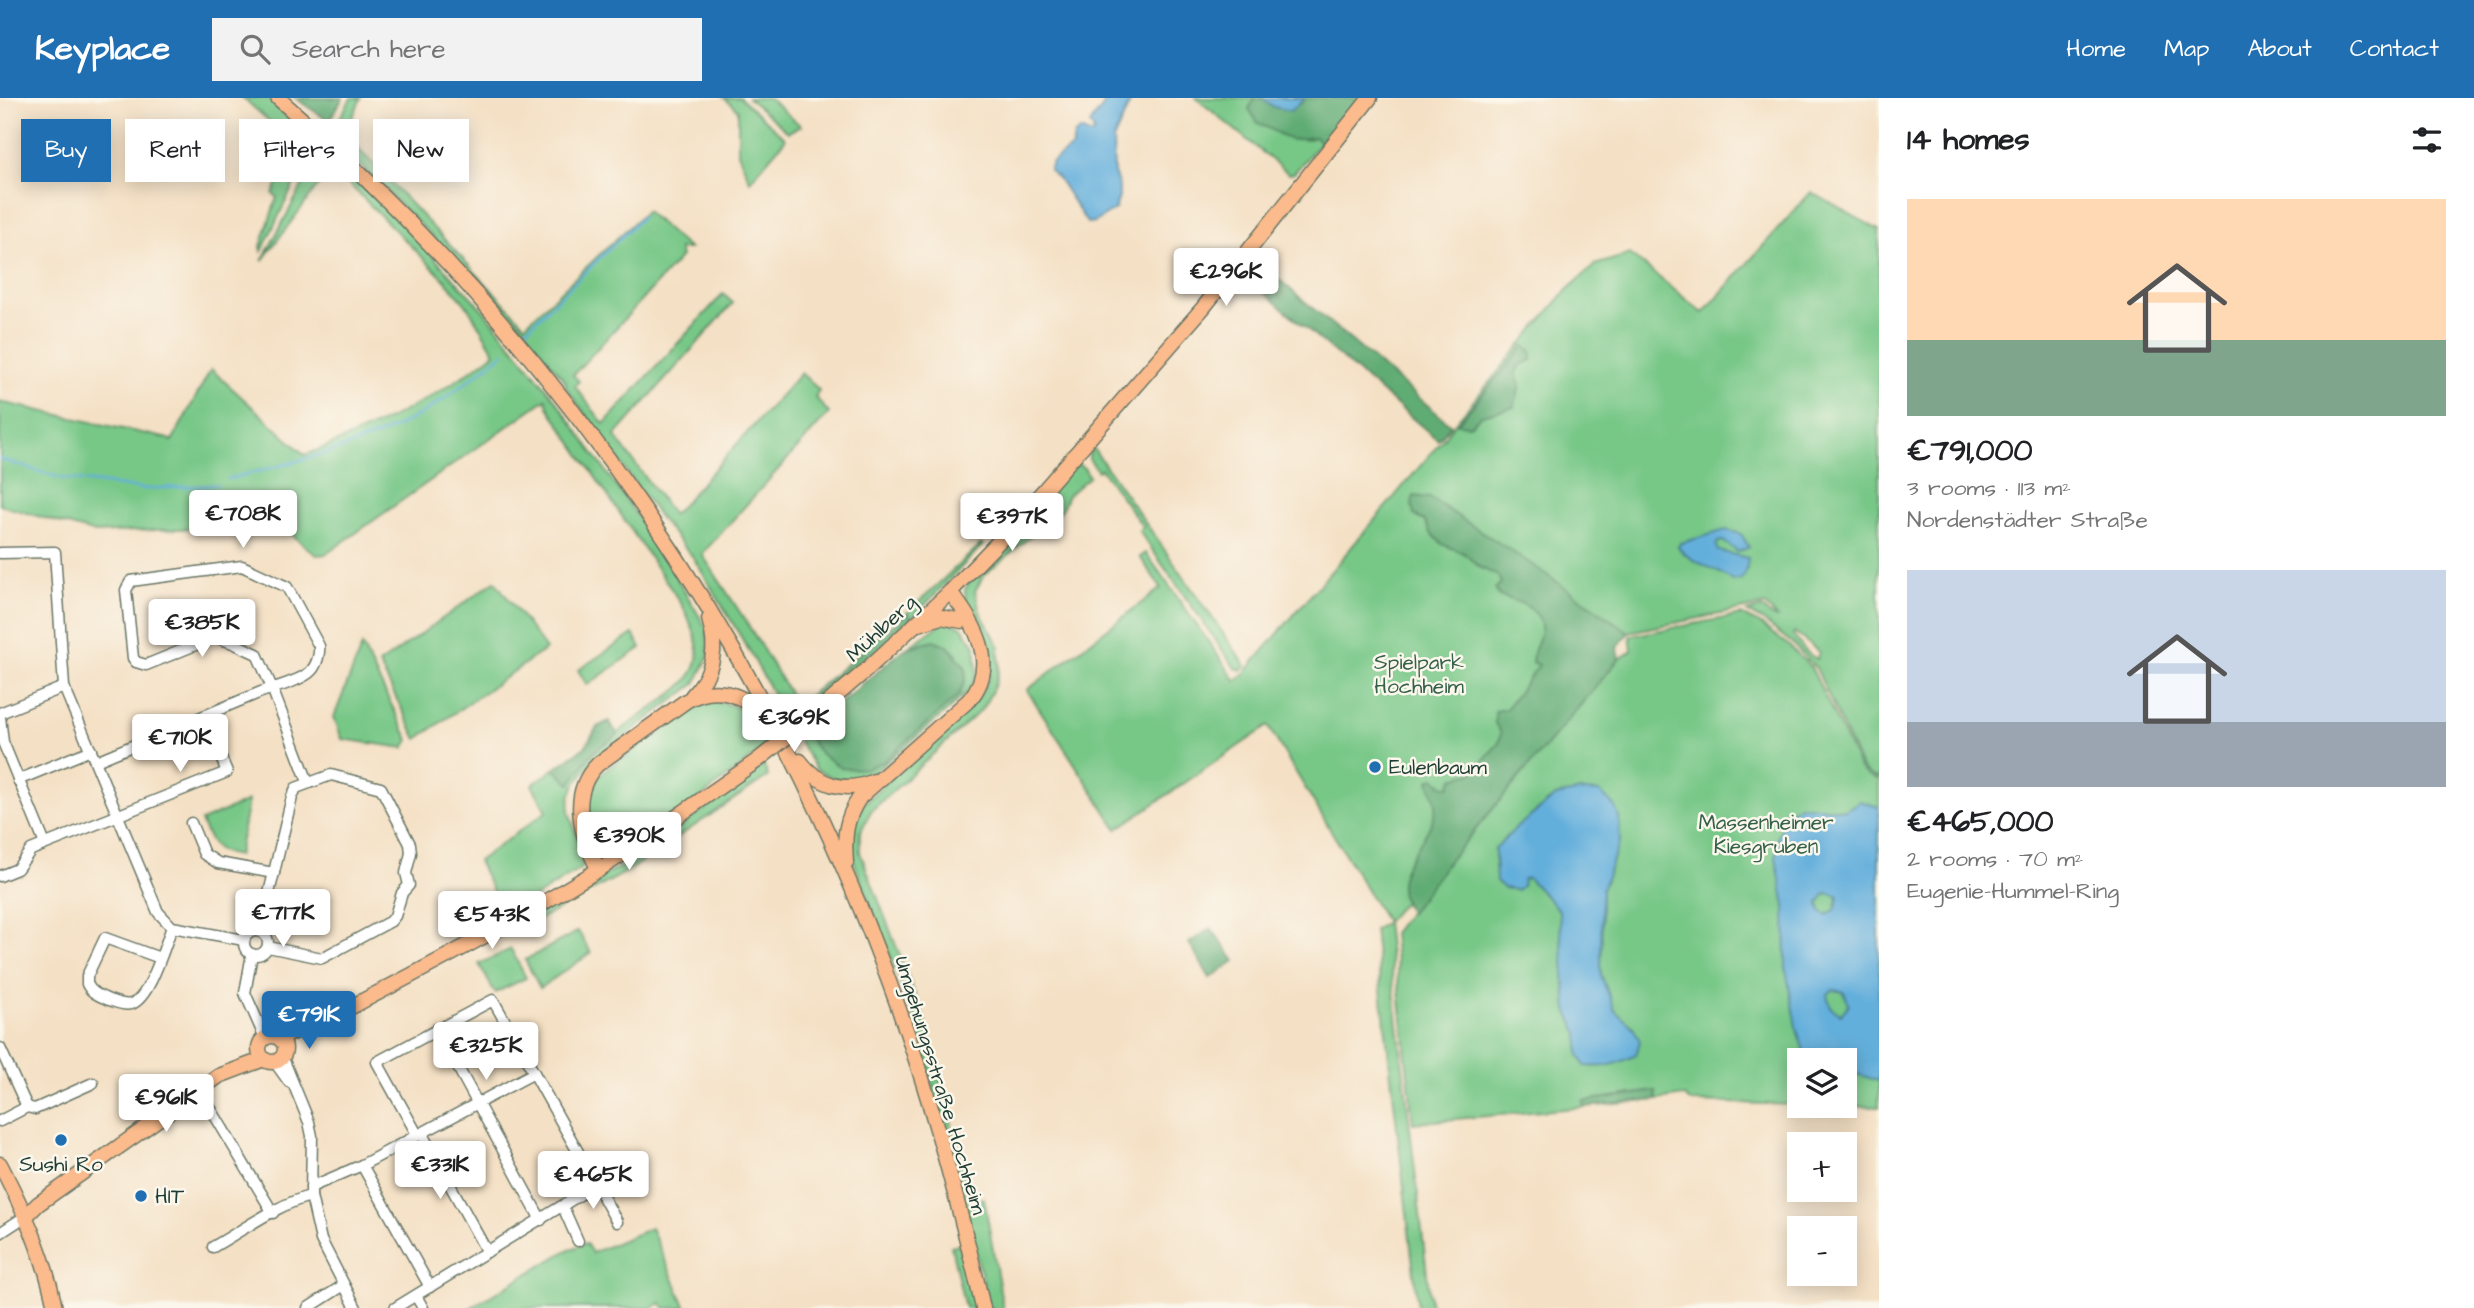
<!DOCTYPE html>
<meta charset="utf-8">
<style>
body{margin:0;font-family:"Architects Daughter",sans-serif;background:#f2f2f2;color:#202124;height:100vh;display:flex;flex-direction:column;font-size:26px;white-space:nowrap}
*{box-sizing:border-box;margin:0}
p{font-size:23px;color:#757577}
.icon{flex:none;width:38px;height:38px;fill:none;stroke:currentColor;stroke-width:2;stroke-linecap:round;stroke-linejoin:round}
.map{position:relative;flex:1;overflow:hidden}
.panel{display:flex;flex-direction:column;background:#fff;width:595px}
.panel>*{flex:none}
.guide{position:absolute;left:21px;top:21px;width:665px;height:63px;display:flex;gap:14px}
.controls{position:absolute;left:1787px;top:950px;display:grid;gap:14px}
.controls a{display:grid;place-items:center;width:70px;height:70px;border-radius:0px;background:#fff;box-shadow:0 4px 18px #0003;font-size:35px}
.price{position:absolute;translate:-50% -60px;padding:0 16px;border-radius:7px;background:#fff;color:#222;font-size:23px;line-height:46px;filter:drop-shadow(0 2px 4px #0008)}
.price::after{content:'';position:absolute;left:50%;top:42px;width:21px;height:16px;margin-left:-10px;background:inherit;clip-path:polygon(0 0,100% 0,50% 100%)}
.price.active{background:#1f6fb2;color:#fff}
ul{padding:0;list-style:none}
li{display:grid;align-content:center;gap:14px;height:371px;padding:0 28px}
li span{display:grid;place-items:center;height:217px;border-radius:0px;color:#555}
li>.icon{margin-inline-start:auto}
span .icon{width:126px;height:126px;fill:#fffc;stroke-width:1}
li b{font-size:30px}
h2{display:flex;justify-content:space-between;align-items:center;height:84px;padding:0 28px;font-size:30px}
.pill{padding:0 24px;border-radius:0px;background:#fff;box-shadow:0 4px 18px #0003;font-size:24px;line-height:63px}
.pill.active{background:#1f6fb2;color:#fff}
header{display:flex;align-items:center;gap:42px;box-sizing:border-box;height:98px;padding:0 35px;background:#1f6fb2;color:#fff}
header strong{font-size:33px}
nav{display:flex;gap:38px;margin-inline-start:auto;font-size:24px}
.search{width:490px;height:63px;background:#f2f2f2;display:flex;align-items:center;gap:18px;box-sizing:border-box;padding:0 24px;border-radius:0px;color:#757577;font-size:26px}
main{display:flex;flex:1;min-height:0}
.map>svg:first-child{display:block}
.green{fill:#77c787;stroke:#4b825e;stroke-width:2;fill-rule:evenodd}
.forest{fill:#61ac74;stroke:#407454;stroke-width:2}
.water{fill:#63afdc;stroke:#417688;stroke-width:2;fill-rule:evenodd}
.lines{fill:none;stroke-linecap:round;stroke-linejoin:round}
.stream{stroke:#63afdc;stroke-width:2.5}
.minor-casing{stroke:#6a7666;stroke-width:13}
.major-casing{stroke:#6a7666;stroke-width:17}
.minor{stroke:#fff;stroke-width:10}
.major{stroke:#fbbb8c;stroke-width:14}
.major-bridge-casing{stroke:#6a7666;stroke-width:17;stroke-linecap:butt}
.major-bridge{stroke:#fbbb8c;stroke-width:14}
.poi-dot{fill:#1f6fb2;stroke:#fbf7ec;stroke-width:2.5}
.labels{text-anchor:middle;stroke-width:5;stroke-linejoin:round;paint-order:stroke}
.street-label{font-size:21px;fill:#1f3d34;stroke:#fbf7ec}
.park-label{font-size:21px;fill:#356049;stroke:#fbf7ec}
.poi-label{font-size:21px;fill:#1f3d34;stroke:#fbf7ec;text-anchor:start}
</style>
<header>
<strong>Keyplace</strong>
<div class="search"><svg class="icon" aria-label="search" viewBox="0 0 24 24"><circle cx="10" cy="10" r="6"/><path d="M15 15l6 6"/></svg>Search here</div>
<nav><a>Home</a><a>Map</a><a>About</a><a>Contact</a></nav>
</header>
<main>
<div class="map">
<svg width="1879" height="1210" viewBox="0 0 1879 1210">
<rect width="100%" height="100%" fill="#fbf7ec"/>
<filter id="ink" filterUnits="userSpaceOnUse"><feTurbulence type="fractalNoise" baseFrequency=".0143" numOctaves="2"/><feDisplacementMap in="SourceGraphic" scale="14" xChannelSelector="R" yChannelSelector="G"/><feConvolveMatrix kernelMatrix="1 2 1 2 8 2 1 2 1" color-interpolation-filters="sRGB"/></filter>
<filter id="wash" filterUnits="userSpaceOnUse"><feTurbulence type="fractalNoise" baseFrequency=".00686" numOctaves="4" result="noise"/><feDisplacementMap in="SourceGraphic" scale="28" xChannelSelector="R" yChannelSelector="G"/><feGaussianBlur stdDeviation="1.57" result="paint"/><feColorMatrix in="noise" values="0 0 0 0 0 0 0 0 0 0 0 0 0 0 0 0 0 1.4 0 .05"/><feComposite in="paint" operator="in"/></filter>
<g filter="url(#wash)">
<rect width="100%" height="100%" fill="#f4e0c4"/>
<g class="green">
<path d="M243 0H267L315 42 262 153 261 148 277 99 273 96 295 46Z"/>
<path d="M351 0H361L345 36 525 227 646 113 689 151H679L681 159 573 277 579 283 575 288 604 326 723 196 733 205 615 338 673 417 801 275 819 292 815 299 829 315 702 456 747 525 803 618 790 628 750 554 693 459 663 424 565 288 566 284 527 236 521 231 518 232 437 143 330 38Z"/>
<path d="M724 0H740L784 39 785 42 750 83 738 55V12Z"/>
<path d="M748 0H769L801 28 788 34Z"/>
<path d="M1196 0H1254L1250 11 1305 42 1315 39 1321 44 1294 75 1289 76Z"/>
<path d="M323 49 387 109 485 214 555 301 652 439 707 531 709 558 695 586 594 661 575 686 570 699 569 714 584 759 582 770 505 818 478 763 547 713 532 687 554 671 571 685C587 651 631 626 662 603 674 594 689 584 695 569 703 547 691 526 682 507L548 309 546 301 326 456 316 457 279 426 95 435 0 407V304L169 341 172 343 211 271 305 357C375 330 436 301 495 255L468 209 445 182 332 69 262 163Z"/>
<path d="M1811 94 1879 132V680L1868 677 1861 669 1816 570 1792 545 1762 522 1747 514 1762 510 1775 520H1778L1765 507 1629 534 1624 539 1419 787 1386 824 1431 1210H1418L1374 832 1386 824 1268 628 1117 731 1027 592 1161 490 1140 459 1146 455 1236 583 1242 578 1445 339 1454 326 1566 193 1595 167 1630 156 1703 215ZM1794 534 1819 554 1817 561C1806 556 1800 546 1793 537Z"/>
<path d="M1093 350 1246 568 1241 572 1235 570 1139 433 1143 429 1101 371 1098 373 1089 361V356Z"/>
<path d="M1078 366 1085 371 1089 379 1068 397 1061 413 984 477 975 493 980 514 1000 549 998 552C1003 574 993 594 981 612L871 713 860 735V754L925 923 971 1100 973 1103 984 1100 1003 1210H990L919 933 854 764C850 742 852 725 863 706L979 599C997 572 994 548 977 521 970 511 964 504 965 491L972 480 1069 373Z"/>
<path d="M981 446 983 447 912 520 907 515Z"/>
<path d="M495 483 546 551 417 641 379 566Z"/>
<path d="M1741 517 1760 526 1788 547 1811 569 1860 671 1867 677 1879 682V1009L1845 1008 1844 962H1799V1007L1691 1004 1684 998 1657 1002 1655 993 1583 1003 1584 1009 1413 1025 1393 835 1448 764 1619 561 1632 553 1630 538ZM1581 693 1620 742 1602 792 1601 877 1615 913 1633 929 1579 957V936L1567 912 1559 812 1528 780 1496 783 1495 751 1516 730 1556 698Z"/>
<path d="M945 523 961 528 975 547 977 573 973 585 965 596 949 611 880 670 862 681 849 683 836 682 816 671 798 642 805 635 822 657 883 664 897 651 957 556C936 536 920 542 897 557Z"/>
<path d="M633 536 641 550 587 587 578 572Z"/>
<path d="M362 548 409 642 404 650 342 641 334 619Z"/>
<path d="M710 603C746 607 751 616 768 646 733 674 666 733 622 742 611 744 602 741 596 731 586 715 585 697 597 681 605 669 623 661 635 652 660 635 682 616 710 603Z"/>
<path d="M764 667 768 678 625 775 520 832 513 833V828L622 768 668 738Z"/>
<path d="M248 703 238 758C212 754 211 746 201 723Z"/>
<path d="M578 833 591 855 540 890 525 862Z"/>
<path d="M511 851 526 880 495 895 479 866Z"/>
<path d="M651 1130 686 1210H664L661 1205 652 1210H470L566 1153 586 1145 592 1155Z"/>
<path d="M959 1146 976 1210H965L951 1148Z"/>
</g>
<g class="forest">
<path d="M295 0H343L329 23Z"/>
<path d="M1254 0 1300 6 1305 0H1362L1324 47 1315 39 1291 42 1258 25 1249 11Z"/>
<path d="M1251 158 1451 327 1438 342 1239 173Z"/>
<path d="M1524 248 1531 252 1532 262 1520 267 1516 275 1520 288 1514 309 1482 317 1470 327 1457 326Z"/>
<path d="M1414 398 1430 400 1531 466 1629 534 1617 550 1619 561 1448 764 1410 815C1381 772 1430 749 1436 709 1437 702 1430 690 1429 682L1434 680 1443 688 1449 689 1453 680 1472 675 1499 645 1501 635 1495 625V613L1506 611 1539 567 1532 564C1532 553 1541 542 1541 531 1542 509 1514 502 1499 498L1495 491 1501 485 1498 478 1479 469 1464 455 1442 446 1430 434 1425 423 1414 417 1412 406Z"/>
<path d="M907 515 912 520 803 618 797 608Z"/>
<path d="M934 542 948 548 966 570 965 583 959 597 883 664 865 671 842 670 822 657 805 635 897 557 907 550Z"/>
<path d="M609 623 618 637 593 654 570 686 554 671 585 649 597 629Z"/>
<path d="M1211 830 1235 863 1210 880 1189 845Z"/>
<path d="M1656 993 1657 1002 1584 1009 1583 1003Z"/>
</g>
<g class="water">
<path d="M1107 0H1132L1113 42 1114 75 1119 88V99L1115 111 1095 124 1087 125 1058 80 1049 72 1052 64 1072 49 1074 38 1080 32 1092 37 1094 33 1090 26C1095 17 1104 10 1107 0Z"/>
<path d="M1262 0H1305L1291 13 1274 9Z"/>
<path d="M1726 432 1741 436 1749 449 1738 454 1723 443 1718 444 1716 448 1718 453 1748 460 1746 474 1742 481 1733 483C1719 471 1685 463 1678 448L1681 445Z"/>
<path d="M1581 693 1600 694 1615 709 1619 719 1620 742 1602 792 1601 877 1615 913 1633 929 1640 943 1636 957C1618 966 1605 970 1585 968L1579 957V936L1567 912 1559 812 1528 780 1523 781 1522 788 1517 792 1504 790 1496 783 1495 751 1516 730 1556 698Z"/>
<path d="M1860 703 1879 709V983L1860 977 1845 975 1844 962H1807L1796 929 1786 871 1785 808 1776 760 1778 739 1786 718 1799 707 1845 712ZM1826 795 1838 797 1836 811 1827 817 1821 813 1819 805ZM1833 892 1844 894 1849 907 1841 916 1831 910 1827 897Z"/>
</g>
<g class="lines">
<g class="stream">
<path d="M525 233 642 119"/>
<path d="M0 361 60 380 144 391 217 387"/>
<path d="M228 381C285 366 344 354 398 328 437 310 470 281 504 255"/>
</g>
</g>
</g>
<g filter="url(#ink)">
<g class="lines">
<g class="minor-casing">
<g id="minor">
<path d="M0 455 55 454 64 589 158 814 172 829 244 842"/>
<path d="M0 615 64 589"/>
<path d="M0 619 3 644 45 746"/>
<path d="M96 663C151 640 206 617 261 594 273 590 303 582 311 573 317 567 320 555 319 548L287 489 242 468 131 483 126 492 133 560 136 564 146 567 215 539 233 545 257 556 272 590 308 684"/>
<path d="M18 682 91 652"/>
<path d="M191 725 204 756 218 765 274 775"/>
<path d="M0 778 17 771 31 752 227 674 204 618"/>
<path d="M260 833 292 699 296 690 331 677 381 690 410 746 411 755 406 775 409 787 402 795 395 818 391 823 322 860 268 849"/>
<circle cx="256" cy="845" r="12"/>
<path d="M252 856 245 895 265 940"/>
<path d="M160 860 105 840 87 878V886C92 896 100 898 109 902 116 904 123 908 131 906 150 901 165 846 172 829"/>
<path d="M437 931 541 1122"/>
<path d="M0 950 27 1009"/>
<path d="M282 958 309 1024 312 1038 311 1098 321 1142 356 1210"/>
<path d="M274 963 289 984"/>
<path d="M199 991 273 1115"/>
<path d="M0 1023 27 1009 35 1011 93 985"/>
<path d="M422 1036 487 1154"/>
<path d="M418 1038 377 964 493 902 534 975"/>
<path d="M362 1067 430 1189"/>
<path d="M311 1089 362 1067 534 975 617 1124"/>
<path d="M563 1109 578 1143"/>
<path d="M0 1135 26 1118"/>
<path d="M213 1149C242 1133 279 1105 311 1098"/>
<path d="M416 1198 423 1210"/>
<path d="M308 1210 344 1187"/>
<path d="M395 1210 596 1087"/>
</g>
</g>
<g class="major-casing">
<g id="major">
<path d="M278 0C556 243 770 552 895 900 931 1001 959 1105 983 1210"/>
<path d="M919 526 941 519 962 523"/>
<path d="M692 598C714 575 718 550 709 521"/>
<path d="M808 622 864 574 950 494 1005 437 1203 210 1370 0"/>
<path d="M800 663C818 687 845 696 874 683"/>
<path d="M586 730C598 746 614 756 635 748L758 662"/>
<path d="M846 765C844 739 845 721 860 699L969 602C1000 567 975 525 950 494"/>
<path d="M599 772C581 739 568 695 598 666L686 603C715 586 745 595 765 621"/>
<circle cx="272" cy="951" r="13"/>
<path d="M280 941C303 928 329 921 353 908 448 858 545 808 635 748"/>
<path d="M0 1066C24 1113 45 1158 55 1210"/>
<path d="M26 1118 38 1106 219 978 264 961"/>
</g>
</g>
<use href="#minor" class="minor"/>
<use href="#major" class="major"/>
<g class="major-bridge-casing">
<path id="major-bridge" d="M758 662 808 622"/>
</g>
<use href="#major-bridge" class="major-bridge"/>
</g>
</g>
<g class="poi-dot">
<circle cx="1375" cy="669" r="7"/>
<circle cx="61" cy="1042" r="7"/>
<circle cx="141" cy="1098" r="7"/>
</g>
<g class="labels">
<g class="street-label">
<text transform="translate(881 530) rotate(-43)" y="7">Mühlberg</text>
<text transform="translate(941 987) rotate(73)" y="7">Umgehungsstraße Hochheim</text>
</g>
<g class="park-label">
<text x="1419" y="571">Spielpark<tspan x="1419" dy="24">Hochheim</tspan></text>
<text x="1766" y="731">Massenheimer<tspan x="1766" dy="24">Kiesgruben</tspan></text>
</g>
<g class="poi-label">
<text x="1389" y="676">Eulenbaum</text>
<text x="61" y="1073" text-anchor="middle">Sushi Ro</text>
<text x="155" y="1105">HIT</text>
</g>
</g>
</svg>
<div class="controls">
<a><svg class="icon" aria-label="layers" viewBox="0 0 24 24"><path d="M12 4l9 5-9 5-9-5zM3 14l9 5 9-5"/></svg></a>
<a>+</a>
<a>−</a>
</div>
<b class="price" style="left:1226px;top:210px">€296K</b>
<b class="price" style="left:243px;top:452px">€708K</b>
<b class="price" style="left:1012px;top:455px">€397K</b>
<b class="price" style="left:202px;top:561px">€385K</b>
<b class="price" style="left:794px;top:656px">€369K</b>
<b class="price" style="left:180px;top:676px">€710K</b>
<b class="price" style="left:629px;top:774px">€390K</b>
<b class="price" style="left:283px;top:851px">€717K</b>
<b class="price" style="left:492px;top:853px">€543K</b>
<b class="price active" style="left:309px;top:953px">€791K</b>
<b class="price" style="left:486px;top:984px">€325K</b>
<b class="price" style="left:166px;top:1036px">€961K</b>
<b class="price" style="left:440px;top:1103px">€331K</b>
<b class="price" style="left:593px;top:1113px">€465K</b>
<div class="guide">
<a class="pill active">Buy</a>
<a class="pill">Rent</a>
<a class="pill">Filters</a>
<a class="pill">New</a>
</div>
</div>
<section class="panel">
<h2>14 homes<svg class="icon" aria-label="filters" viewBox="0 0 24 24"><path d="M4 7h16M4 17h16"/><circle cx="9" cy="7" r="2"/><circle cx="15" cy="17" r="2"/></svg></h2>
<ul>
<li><span style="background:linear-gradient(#ffd9b3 65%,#7fa58c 0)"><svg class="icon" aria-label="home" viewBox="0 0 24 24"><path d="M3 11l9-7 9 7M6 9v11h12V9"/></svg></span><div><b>€791,000</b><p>3 rooms · 113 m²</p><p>Nordenstädter Straße</p></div></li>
<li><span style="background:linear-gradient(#c9d6e8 70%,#9aa5b1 0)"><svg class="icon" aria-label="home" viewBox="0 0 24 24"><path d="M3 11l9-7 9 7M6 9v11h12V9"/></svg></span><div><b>€465,000</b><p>2 rooms · 70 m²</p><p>Eugenie-Hummel-Ring</p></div></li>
</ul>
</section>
</main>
